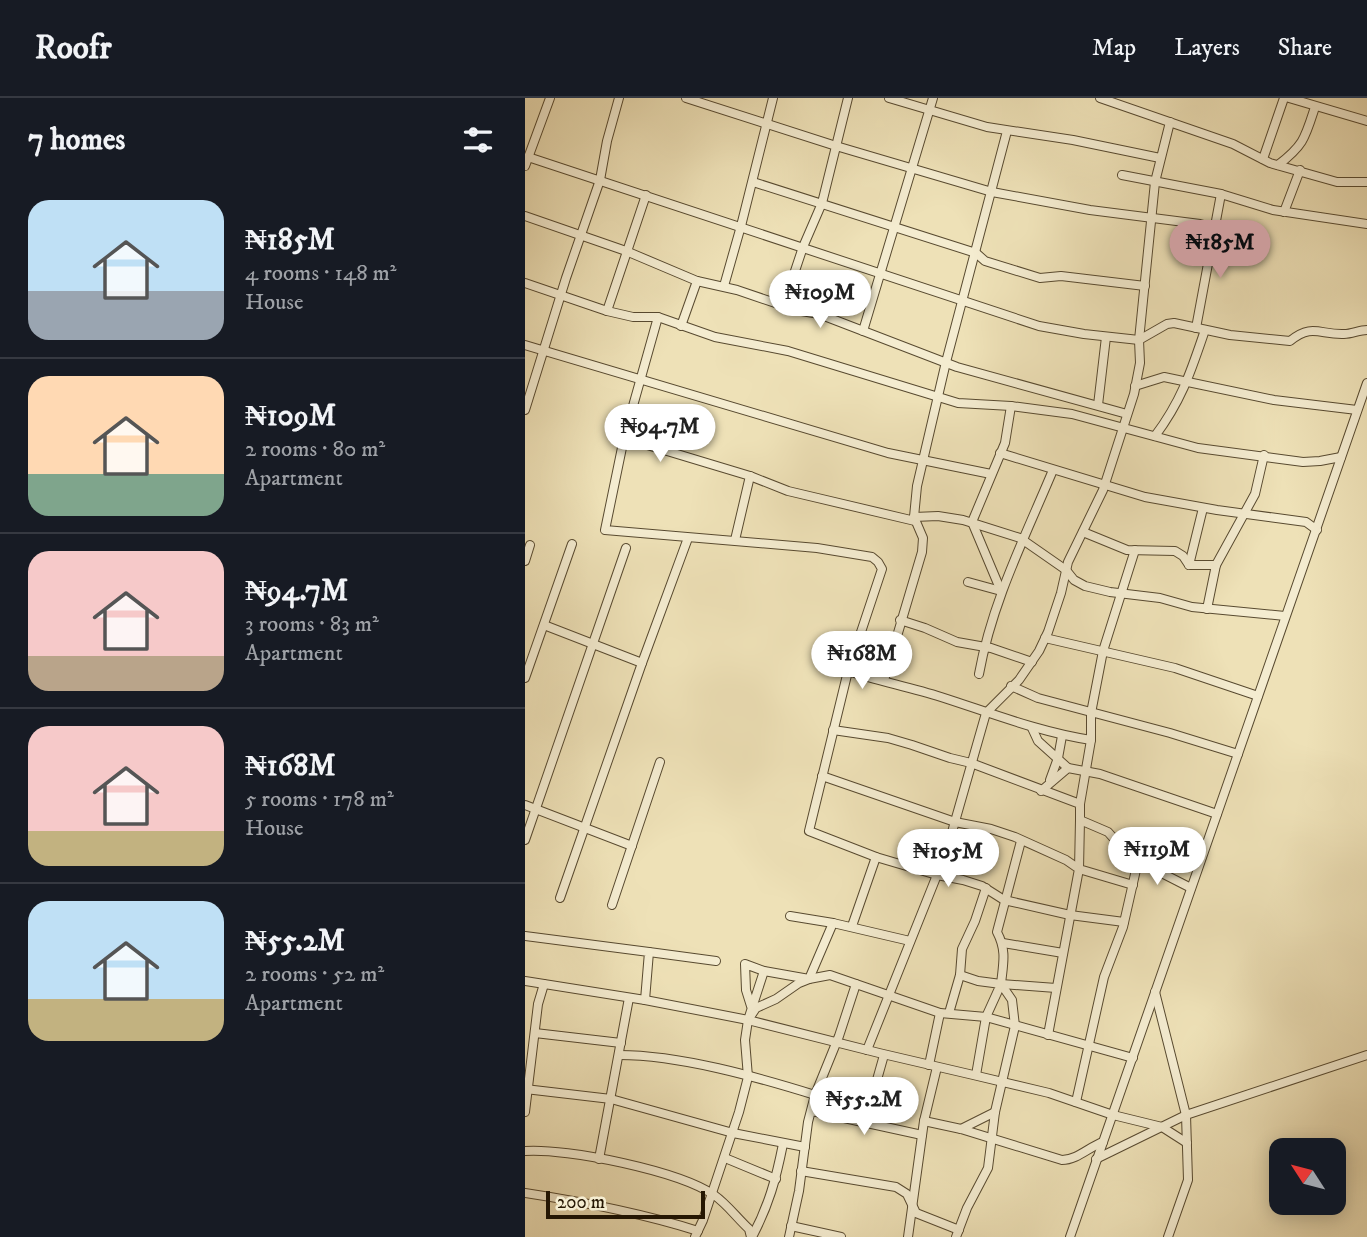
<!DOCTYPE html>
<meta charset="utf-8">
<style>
body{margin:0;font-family:"IM FELL DW Pica",serif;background:#20242c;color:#f1f3f6;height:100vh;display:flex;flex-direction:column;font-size:26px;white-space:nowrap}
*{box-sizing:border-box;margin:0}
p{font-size:23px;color:#9ea1a6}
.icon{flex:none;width:38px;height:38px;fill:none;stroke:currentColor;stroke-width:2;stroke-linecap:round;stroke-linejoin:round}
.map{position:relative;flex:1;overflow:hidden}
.panel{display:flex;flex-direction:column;background:#171b24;width:525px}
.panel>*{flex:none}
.needle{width:46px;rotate:306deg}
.buttons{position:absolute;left:744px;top:1040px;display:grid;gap:14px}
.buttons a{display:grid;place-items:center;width:77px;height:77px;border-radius:14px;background:#171b24;box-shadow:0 4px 18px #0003;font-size:35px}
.scale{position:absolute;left:21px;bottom:18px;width:159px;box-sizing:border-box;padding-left:7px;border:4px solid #261703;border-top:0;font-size:19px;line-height:24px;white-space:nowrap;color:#261703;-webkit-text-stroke:5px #f4ecd0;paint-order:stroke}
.price{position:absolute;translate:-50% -60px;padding:0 16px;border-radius:24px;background:#fff;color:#222;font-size:23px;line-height:46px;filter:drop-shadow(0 2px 4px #0008)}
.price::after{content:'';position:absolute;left:50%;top:42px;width:21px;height:16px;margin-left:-10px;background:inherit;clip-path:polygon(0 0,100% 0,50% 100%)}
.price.active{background:#c59692;color:#111}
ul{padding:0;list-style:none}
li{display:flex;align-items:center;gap:21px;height:175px;padding:0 28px}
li+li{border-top:2px solid #363941}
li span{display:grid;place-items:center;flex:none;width:196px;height:140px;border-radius:21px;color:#555}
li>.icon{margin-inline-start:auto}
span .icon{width:84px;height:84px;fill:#fffc;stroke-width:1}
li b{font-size:30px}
h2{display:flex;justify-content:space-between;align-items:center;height:84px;padding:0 28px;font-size:30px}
header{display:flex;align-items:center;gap:42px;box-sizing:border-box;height:98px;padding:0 35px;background:#171b24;border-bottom:2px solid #363941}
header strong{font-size:33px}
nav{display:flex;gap:38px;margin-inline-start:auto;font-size:24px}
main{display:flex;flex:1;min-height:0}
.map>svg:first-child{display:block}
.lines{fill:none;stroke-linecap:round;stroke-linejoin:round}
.minor-casing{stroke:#584a30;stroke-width:10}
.minor{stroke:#f4ecd0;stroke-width:8}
</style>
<header>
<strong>Roofr</strong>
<nav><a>Map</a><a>Layers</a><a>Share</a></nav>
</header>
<main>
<section class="panel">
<h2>7 homes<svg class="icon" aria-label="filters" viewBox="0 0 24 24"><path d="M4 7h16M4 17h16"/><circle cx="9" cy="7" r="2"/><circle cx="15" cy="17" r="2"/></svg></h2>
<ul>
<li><span style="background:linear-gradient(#bfe0f5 65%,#9aa5b1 0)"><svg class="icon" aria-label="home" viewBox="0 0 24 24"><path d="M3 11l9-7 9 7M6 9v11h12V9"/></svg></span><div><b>₦185M</b><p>4 rooms · 148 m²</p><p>House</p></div></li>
<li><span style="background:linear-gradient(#ffd9b3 70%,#7fa58c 0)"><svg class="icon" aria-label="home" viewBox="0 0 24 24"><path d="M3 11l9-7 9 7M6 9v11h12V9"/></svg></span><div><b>₦109M</b><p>2 rooms · 80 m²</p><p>Apartment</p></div></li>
<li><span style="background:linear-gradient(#f6c9c9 75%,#b9a48a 0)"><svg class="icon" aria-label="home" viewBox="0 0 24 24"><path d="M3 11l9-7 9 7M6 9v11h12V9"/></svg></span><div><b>₦94.7M</b><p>3 rooms · 83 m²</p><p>Apartment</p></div></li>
<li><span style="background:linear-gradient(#f6c9c9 75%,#c2b280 0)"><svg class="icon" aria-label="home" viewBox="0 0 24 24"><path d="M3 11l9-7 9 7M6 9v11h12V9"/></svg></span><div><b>₦168M</b><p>5 rooms · 178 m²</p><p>House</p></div></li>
<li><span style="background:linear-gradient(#bfe0f5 70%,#c2b280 0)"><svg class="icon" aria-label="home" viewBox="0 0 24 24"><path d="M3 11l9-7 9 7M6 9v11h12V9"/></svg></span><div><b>₦55.2M</b><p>2 rooms · 52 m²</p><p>Apartment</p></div></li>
</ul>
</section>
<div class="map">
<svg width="842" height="1139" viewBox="0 0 842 1139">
<rect width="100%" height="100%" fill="#eee1b7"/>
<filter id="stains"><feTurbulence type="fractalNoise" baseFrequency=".00286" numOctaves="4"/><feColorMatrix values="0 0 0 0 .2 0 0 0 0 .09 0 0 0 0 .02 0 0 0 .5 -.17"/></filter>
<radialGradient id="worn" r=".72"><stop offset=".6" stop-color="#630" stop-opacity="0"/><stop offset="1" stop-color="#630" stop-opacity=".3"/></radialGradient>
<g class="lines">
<g class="minor-casing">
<g id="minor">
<path d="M161 0 311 48 467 94 565 112 675 126 690 130"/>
<path d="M364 0 462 29 548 42 635 60"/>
<path d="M575 0 708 46 745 65 812 84H842"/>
<path d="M764 0 842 23"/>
<path d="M3 59 514 228 559 236 614 242 642 226 649 225 705 237 765 243C787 225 795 237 819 236 827 236 834 232 842 232"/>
<path d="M738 61 759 0"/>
<path d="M753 67C779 47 780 40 790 9"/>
<path d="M0 68 25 0"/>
<path d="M597 77 696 96 748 112 842 126"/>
<path d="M228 84 451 155 460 163 515 180 536 178 620 188"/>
<path d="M759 114 775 72"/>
<path d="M0 118 101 153 172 183 212 192 271 212 294 216 432 269 602 316"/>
<path d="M0 185 82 213 108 219H133L190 239 263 253 433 305 486 308 547 316 673 350 778 364 795 363 816 359"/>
<path d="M199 188 216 128 248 0"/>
<path d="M258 209 278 149 297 105 323 0"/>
<path d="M82 213 121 97"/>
<path d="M133 219 99 340 80 432 292 450 347 459 353 464 357 471 323 573 284 733 351 759 412 777 438 782 457 788 479 802 545 817 599 824"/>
<path d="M156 228 172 183"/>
<path d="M671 230 696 96"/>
<path d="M338 233 408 0"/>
<path d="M0 247 363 355 466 376"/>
<path d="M610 288 639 279 749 302 832 312"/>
<path d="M573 307 581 239"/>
<path d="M0 312 41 180 75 82 82 43 94 0"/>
<path d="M630 338C657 302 666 273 680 232"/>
<path d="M99 340 225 378 263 393 390 423"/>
<path d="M475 355 620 399 692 412 781 424 792 432"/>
<path d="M678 410 664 467H691"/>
<path d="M389 419 413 418 438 422 495 440 541 472 549 482 560 488 585 494 635 500 667 509 760 518"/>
<path d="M558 434 602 452 650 453 658 458 664 467"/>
<path d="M210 442 225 378"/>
<path d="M0 463 5 447"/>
<path d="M443 484 476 493"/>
<path d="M476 493 447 424 480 345 486 308"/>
<path d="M682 511 691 467 730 396 739 357"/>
<path d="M375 522 400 530 432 544 466 550 507 564"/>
<path d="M19 527 117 565"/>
<path d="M520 540 650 570 733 598"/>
<path d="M323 573C353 583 385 589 416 599 466 615 514 634 566 642"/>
<path d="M454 576C467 504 500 439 528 372"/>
<path d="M0 580 47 446"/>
<path d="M359 582 397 454 398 440 389 419 392 388 421 264 482 33"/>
<path d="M486 588 513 600 645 635 713 656"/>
<path d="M507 630 513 643 543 670"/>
<path d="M308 632 363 640 387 647 425 660 446 665 555 706V722L583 734 591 743 614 751 613 763 598 829 579 879 551 1004"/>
<path d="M297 678 430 724 466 731 490 739 541 762 554 771 523 937"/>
<path d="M525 682 533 660 537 638"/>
<path d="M516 693 543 670 575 676 692 716"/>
<path d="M555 706 566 642V615L578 553 610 452"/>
<path d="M0 707 107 748"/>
<path d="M555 722 554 771 608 787"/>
<path d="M0 742 101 450"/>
<path d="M613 763 666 790"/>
<path d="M35 800 117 565 163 440"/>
<path d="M87 807 135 664"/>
<path d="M265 818 308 825"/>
<path d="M327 828 351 759"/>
<path d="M0 838 124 854 120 902"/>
<path d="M478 845 538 855"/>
<path d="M124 854 191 863"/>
<path d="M435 877 453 883 476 886 461 919 451 977"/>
<path d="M0 883 120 902 223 922 354 955 444 976 524 995 588 1017 637 1029 662 1045"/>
<path d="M476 886 531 890"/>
<path d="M630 894 661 1017 663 1082 643 1139"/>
<path d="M226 908 221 892 220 866 239 873 284 881 308 825 385 843"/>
<path d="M424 915 435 877 437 851 450 823 461 790"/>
<path d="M223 922 231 910 251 901 274 885 284 881 305 877 415 915 461 919 608 960"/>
<path d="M10 935 96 945"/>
<path d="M342 952 412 777 427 734 461 615 494 582 514 553 523 534 536 495 543 464 578 392 609 296 615 265 614 242 630 84 645 24"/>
<path d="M94 957C155 957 232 979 290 997"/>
<path d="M404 967 415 915"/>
<path d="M0 991 86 1001 208 1035 280 1049"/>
<path d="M287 1013 397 1037"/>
<path d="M0 1014 13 906 19 886"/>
<path d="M399 1023 436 1031 537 1062C552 1062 564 1049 578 1044"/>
<path d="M340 1024 359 957"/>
<path d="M436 1031 470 1014"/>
<path d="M0 1053C43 1050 154 1073 189 1097 202 1106 212 1120 224 1131L226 1139"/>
<path d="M200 1060 251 1081"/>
<path d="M74 1061 104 900"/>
<path d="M571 1061 661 1017 842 957"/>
<path d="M276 1073 371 1089 382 1096 391 1115 434 1132"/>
<path d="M0 1095C59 1104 116 1115 173 1133"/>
<path d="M266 1128 316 1139"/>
<path d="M170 1139 178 1122 214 1014 223 979 220 942 223 922 239 873"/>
<path d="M227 1139C244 1107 251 1081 258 1046"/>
<path d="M264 1139 274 1093 283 1024 290 997 314 938 331 886"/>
<path d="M383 1139 399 1023 412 969"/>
<path d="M431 1139 442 1110 463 1070 470 1014 490 928 487 902 476 886C478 866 482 853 472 834L496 743"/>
<path d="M545 1139 842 285"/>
</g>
</g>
<use href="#minor" class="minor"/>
</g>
<rect width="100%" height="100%" filter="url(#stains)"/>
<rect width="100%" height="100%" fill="url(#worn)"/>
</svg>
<div class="buttons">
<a><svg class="needle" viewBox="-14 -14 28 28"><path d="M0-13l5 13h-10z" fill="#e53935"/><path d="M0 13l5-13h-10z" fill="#9ea1a6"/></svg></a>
</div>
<div class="scale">200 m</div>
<b class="price active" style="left:695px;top:182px">₦185M</b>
<b class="price" style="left:295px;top:232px">₦109M</b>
<b class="price" style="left:135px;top:366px">₦94.7M</b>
<b class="price" style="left:337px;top:593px">₦168M</b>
<b class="price" style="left:632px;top:789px">₦119M</b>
<b class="price" style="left:423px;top:791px">₦105M</b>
<b class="price" style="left:339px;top:1039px">₦55.2M</b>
</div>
</main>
